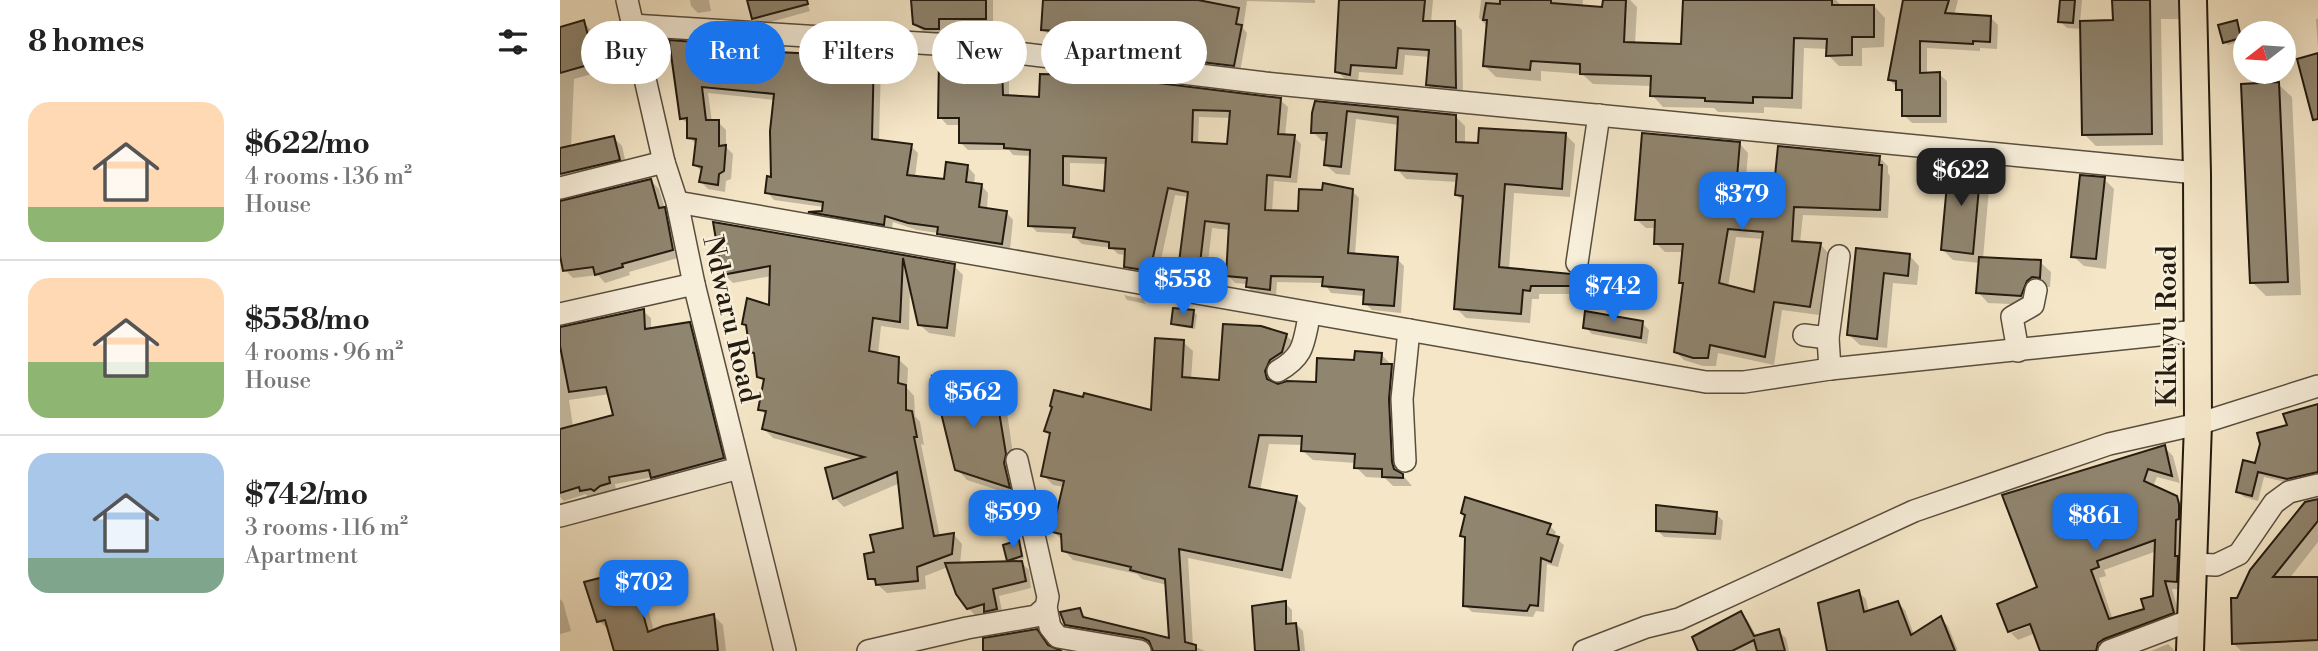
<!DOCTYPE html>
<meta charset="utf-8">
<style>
body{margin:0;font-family:"Libre Bodoni",serif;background:#f2f2f2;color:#222;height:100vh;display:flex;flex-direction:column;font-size:26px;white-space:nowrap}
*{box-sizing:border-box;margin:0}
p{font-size:23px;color:#767676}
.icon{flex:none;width:38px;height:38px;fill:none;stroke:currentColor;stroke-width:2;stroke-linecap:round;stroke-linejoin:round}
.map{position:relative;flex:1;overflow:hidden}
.side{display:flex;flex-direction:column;background:#fff;width:560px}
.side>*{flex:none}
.guide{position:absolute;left:21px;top:21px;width:665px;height:63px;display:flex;gap:14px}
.needle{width:46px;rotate:253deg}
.tools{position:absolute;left:1673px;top:21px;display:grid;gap:14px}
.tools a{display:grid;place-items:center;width:63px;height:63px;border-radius:50%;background:#fff;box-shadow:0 7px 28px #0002;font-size:35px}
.price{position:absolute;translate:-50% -60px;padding:0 16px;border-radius:14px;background:#1a73e8;color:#fff;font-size:23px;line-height:46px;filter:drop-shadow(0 2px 4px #0008)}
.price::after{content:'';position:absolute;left:50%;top:42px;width:21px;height:16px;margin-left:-10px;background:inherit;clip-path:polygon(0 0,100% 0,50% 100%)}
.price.selected{background:#222;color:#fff}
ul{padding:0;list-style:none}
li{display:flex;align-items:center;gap:21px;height:175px;padding:0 28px}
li+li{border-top:2px solid #e0e0e0}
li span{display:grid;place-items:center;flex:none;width:196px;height:140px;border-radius:21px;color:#555}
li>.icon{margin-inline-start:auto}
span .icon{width:84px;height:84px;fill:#fffc;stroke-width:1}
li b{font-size:30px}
h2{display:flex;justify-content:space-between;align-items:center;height:84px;padding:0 28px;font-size:30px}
.tag{padding:0 24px;border-radius:32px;background:#fff;box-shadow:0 7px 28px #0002;font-size:24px;line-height:63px}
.tag.selected{background:#1a73e8;color:#fff}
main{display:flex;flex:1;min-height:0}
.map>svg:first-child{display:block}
.shadow{fill:#0003;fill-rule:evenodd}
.building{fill:#90856f;stroke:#241b10;stroke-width:2;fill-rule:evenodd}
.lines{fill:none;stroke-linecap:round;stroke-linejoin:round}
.minor-casing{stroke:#584e3e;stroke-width:24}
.major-casing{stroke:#241b10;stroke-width:30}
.minor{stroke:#f8efdb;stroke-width:21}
.major{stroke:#f4e6c7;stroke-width:26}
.labels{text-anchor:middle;stroke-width:5;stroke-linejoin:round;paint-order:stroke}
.street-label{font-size:28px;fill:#241b10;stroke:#f8efdb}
</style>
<main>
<section class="side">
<h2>8 homes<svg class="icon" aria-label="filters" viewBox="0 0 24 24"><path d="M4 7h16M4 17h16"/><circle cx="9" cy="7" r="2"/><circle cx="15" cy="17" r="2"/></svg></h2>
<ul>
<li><span style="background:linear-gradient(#ffd9b3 75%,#8fb573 0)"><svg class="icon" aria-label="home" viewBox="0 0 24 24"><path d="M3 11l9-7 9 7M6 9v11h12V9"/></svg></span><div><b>$622/mo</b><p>4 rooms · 136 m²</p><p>House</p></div></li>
<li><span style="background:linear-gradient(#ffd9b3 60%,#8fb573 0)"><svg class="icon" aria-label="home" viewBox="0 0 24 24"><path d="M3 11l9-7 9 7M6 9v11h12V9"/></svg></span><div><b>$558/mo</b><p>4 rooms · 96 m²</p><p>House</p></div></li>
<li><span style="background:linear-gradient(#a9c7e8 75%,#7fa58c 0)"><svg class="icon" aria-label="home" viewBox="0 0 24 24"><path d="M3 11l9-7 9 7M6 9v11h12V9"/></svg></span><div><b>$742/mo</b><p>3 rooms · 116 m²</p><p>Apartment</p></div></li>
</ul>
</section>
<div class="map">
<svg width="1758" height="651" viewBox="0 0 1758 651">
<rect width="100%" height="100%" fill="#f4e6c7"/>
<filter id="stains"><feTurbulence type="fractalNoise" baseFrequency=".00286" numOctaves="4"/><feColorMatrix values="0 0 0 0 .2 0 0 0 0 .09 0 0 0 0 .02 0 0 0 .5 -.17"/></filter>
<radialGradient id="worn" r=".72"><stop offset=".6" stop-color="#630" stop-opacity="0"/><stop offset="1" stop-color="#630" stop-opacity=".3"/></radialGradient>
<g class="shadow">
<path d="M130 0H149L151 11 138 13 131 6Z"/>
<path d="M189 0H246L250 11 200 25 193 18Z"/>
<path d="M353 0H433V26L386 27V36H374L363 32 354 23Z"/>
<path d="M485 0H755V3L687 1 683 28 687 33 680 72 582 60 576 53V49H555L549 43 518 42 513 37 490 36 483 29Z"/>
<path d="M780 0H873L871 23H894L902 30 903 95 875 93 868 85 870 57 845 55 843 75 799 72 798 82 785 79 777 71Z"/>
<path d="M921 0H1023L1022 8 1044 9V0H1070L1077 7 1075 44 1123 46 1124 0H1276L1283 7 1314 6 1325 18 1324 47 1302 48V66H1279L1268 55V49L1244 48 1242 109 1204 107V113L1158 112 1154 108 1103 107 1092 95V86L1033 84 1022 74 981 71V81L936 77 925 66 928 27 919 18Z"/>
<path d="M1345 0H1398L1394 16 1431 18 1438 25 1437 49 1420 48V51L1367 48V75L1379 74 1387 81V123H1352L1344 115V96L1330 80Z"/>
<path d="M1502 0H1522L1520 23 1555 22 1554 0H1620V19H1601L1603 145 1536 146 1524 134 1522 29 1507 28 1500 21Z"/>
<path d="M1756 19H1758V49Z"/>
<path d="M23 22 31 30 42 71 14 79 11 147 54 138 62 146 67 168 0 188V29Z"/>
<path d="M1676 22 1683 40 1668 45 1665 42Z"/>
<path d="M147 45 155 53 196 48 201 53 255 56 262 64V69L297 70 313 55 321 63 319 142 351 146 358 153 355 177 385 181 408 167 415 175 414 185H421L428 193 427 210 446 212 453 220 450 250 387 241 378 233 357 230 333 222 331 232 257 219 252 213H264V207L214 200 207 192 213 179 215 100 148 93 152 122H158L166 130V147L173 154 171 179 166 181 165 192 148 189 141 182 143 173 135 165 137 145 129 137V125L121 118Z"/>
<path d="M442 66 449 74V97L720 100 728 107 725 136 734 137 741 144 737 183 714 181 712 212H739L792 191 799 198 795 255 837 259 844 266 841 313 812 310 805 303V296L771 293 764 283 717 282 716 296 695 294 687 287 688 284 675 283 668 275 671 230 652 228 646 279 627 277 620 270 629 197 615 195 597 278 573 274 566 266V255L558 254 552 248 522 244 515 237V234L477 232 470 225 472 156 453 155 449 150H408L401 143V125H387L380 117ZM639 117 672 118 669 146 638 144ZM510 163 548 164 546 193 510 188Z"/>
<path d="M1718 84 1732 97 1741 295 1706 296 1692 282Z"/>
<path d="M756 103 895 116 905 126V144L1006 135 1015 144 1010 197 954 193 949 270 1014 277 1023 287V294H979V299H972L970 323 906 318 896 308 904 203 897 195 898 182 846 179 837 169 839 125 796 119 790 175 776 174 766 165 768 141H762L753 132Z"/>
<path d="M1180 144 1188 153 1184 204 1213 207 1319 157 1328 166V173L1330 176 1328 218 1243 215 1240 243 1261 245 1269 254 1259 315 1222 310 1214 365 1158 353 1156 366H1143L1124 360 1115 351 1124 285 1121 282 1124 252H1105L1096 243V228H1086L1077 220ZM1176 237 1203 239 1196 294 1168 287Z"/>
<path d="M1420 167 1430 177 1423 259 1480 262 1491 272 1490 287H1484L1472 305 1428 303 1418 292 1420 263 1393 260 1383 250Z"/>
<path d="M1544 179 1554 189 1546 269 1524 266 1513 256Z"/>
<path d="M91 181 99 189 105 209 112 217 121 257 69 272 70 275 45 283 38 275 13 278 5 270 0 247V202Z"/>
<path d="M155 224 394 266 403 275 395 337 369 333 359 324 350 289 349 330 321 326 318 355 338 359 348 368 347 388 354 396 355 416 360 422 364 445 361 444 380 537 394 535 402 544 400 564 453 563 449 560 459 542 461 545 464 559 453 562 462 563 469 570 471 588 439 596 443 616 432 618 426 612 415 615 408 608 388 567 365 576 366 589 327 593 310 578 316 553 345 530 340 483 284 507 275 498 267 469 297 461 213 438 204 429 207 416 200 409 205 383 198 376 196 355 192 351 188 328 183 323 211 308V276L173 283 164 274Z"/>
<path d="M1298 250 1349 255 1359 266 1357 285 1333 283 1327 348 1300 345 1289 335Z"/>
<path d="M564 295 583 299 586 304 567 300Z"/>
<path d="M83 311 91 318V329L129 324 137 331 170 466 100 484 93 477 55 484 56 490 28 497 26 494 4 501 0 497V328ZM50 394 55 416 13 427 9 400Z"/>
<path d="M634 312 637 315 635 329 616 326 613 323Z"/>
<path d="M1082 323 1089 330 1087 344 1032 334 1025 327Z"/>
<path d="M726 335 736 345 715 376V385L758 384 796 361 821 354 841 375 838 410 841 473 852 486H833L825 478 806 477 796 467V463L753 460 743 451V445L709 444 700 491 736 498 746 508 731 579 628 558 633 646 645 651H595L594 647 517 634 507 624 519 610 529 620 611 640 607 585 582 579 577 574 513 560 504 550 503 541 494 532 504 487 493 485 483 475 491 435 486 431 592 412 623 342 633 351 631 380 661 382Z"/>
<path d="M435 394 446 405 459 497 407 480 397 469Z"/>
<path d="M1758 406V478L1733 484 1704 477 1698 501 1684 497 1678 491 1729 427 1726 415Z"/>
<path d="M1604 447 1613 456 1620 483 1597 477 1593 487 1616 497 1625 506V590L1612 589 1621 621 1548 651H1482L1475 633 1458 640 1450 632 1439 605 1479 588ZM1597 551 1595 597 1586 610 1553 620 1539 578 1546 576 1544 570ZM1477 619 1479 622 1451 633V629Z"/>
<path d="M1758 499V542L1729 579 1758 578V651H1681L1673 643 1678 599 1746 503Z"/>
<path d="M903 513 990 526 996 532 994 537 1004 545 998 567 987 564 984 612 976 611 973 617 912 612 905 605 907 540 902 536 907 517Z"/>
<path d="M1156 514 1163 521 1161 540 1104 537 1097 530Z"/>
<path d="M71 572 80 581 94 631 154 616 163 625 166 651H56L49 630 39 621Z"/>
<path d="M1298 592 1306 599 1309 613 1338 603 1345 610 1354 635 1381 619 1388 626 1398 651H1269Z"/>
<path d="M0 599 3 602 11 631 0 634Z"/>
<path d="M725 603 732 610V625L736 624 743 631 745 651H697Z"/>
<path d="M1181 613 1188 621 1197 637 1218 631 1226 638 1229 651H1140Z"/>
<path d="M1608 644 1615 651H1591Z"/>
</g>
<g class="building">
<path d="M187 0H247L248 4 192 19Z"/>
<path d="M351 0H426V19H379V29H365L353 24Z"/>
<path d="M483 0H638L679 8 676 24 682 25 674 66 574 54V45H569V43H547V38L509 36V32L481 30Z"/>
<path d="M779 0H865L863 21H895L896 88 866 85 869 50 838 48 836 68 791 65 790 75 775 72Z"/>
<path d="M940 0H991V3L1042 7 1043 0H1066L1064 42 1121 44 1123 0H1272V5H1314V37H1292V55L1266 56 1267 39 1234 38 1232 98 1193 97V103L1145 101V98L1090 96 1091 76 1020 74V64L971 61 970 70 923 66 927 20H923L926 3 940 4Z"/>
<path d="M1343 0H1389L1385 13 1431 16 1430 42 1413 41V44L1360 41V73L1380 72V116H1342V90H1336V81L1328 80Z"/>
<path d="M1500 0H1515L1513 23 1498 22Z"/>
<path d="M1552 0H1590L1592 134 1522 135 1520 21 1553 20Z"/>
<path d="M24 20 35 63 0 73V27Z"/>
<path d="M1677 20 1681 38 1663 43 1658 25Z"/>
<path d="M109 40 148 43 150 52 181 45 197 46 196 51 256 54 254 67 295 68V52L314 53 312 139 352 144 347 175 384 179 386 162 408 165 406 182 422 184 419 207 447 211 442 244 377 234 378 227 348 223 325 216 324 225 248 212 262 211 263 202 205 193 207 176 211 177 210 131 214 94 142 87 146 120H159V146L166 145 164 171 159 174 158 185 139 182 142 167 133 165 136 139 127 138V118L120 119Z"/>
<path d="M1758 53V119L1753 120 1737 59Z"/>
<path d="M379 60 442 64 443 95 479 97 480 74 533 75 721 98 718 134 735 135 730 177 707 175 705 210 738 211 739 189 762 190 763 183 793 189 788 253 838 257 834 306 803 304 804 290 762 286 763 277 711 276 710 290 686 287 687 278 666 276 669 224 645 221 639 272 618 270 628 192 608 188 590 271 564 267 565 249 549 248V242L513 237 515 228 468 226 470 150 444 148V144L399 143V118H378ZM633 110 670 111 667 144 632 142ZM503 156 546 158 544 191 503 185Z"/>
<path d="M1719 82 1728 282 1690 283 1681 84Z"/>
<path d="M755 101 896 115V142L918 143 919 128 1006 133 1002 189 945 184 939 267 1011 274 1015 276 1014 286H971L970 291 963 290 961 314 894 309 903 196 895 195 897 174 835 170 838 117 787 111 781 167 764 165 767 133H751L752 113Z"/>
<path d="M1082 133 1180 142 1175 201 1212 206 1218 146 1320 156 1319 165H1322L1320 210 1234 207 1232 241 1261 243 1250 307 1214 302 1205 357 1150 345 1148 358H1133L1114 352 1123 283H1119L1123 244H1094L1095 220H1075ZM1168 229 1203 232 1194 292 1159 283Z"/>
<path d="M54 136 60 160 0 174V148Z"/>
<path d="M1389 162 1421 165 1413 254 1381 250Z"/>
<path d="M1520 175 1545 177 1536 259 1511 257Z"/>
<path d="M91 179 99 208 105 207 113 250 62 264 63 267 35 275 33 267 3 271 0 256V201Z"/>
<path d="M153 222 395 264 387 328 358 325 343 258 340 322 313 318 309 351 339 357 338 383 346 385V410L352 411 357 437H354L374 536 394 533 392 554 357 567 358 581 316 585 315 579H308L304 554 314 552 310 535 343 528 337 472 273 499 265 468 304 457 202 429 206 411 198 410 204 379 197 377 194 353 190 352 186 325 182 324 187 298 209 305 210 266 162 275Z"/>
<path d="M1296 248 1350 254 1348 276 1324 273 1317 339 1287 335Z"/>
<path d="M1419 257 1481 260 1480 278 1472 277 1467 281 1461 296 1416 293Z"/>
<path d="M613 308 634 310 632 327 611 324Z"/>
<path d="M84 309 85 329 130 322 164 458 91 478 89 470 49 477 50 483 40 486 34 491 31 489 20 491 19 487 0 493V429L53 415 46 387 9 392 0 346V327Z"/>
<path d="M1025 311 1083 321 1081 338 1023 328Z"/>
<path d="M663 324 701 326 727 334 722 352 710 360 705 371 707 379 718 384 727 381 756 382 757 358 794 360 795 351 822 353 821 364H832L829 399 832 462 834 469 843 474V478L822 477V469L794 468 795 454 741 451 742 436 699 435 689 487 737 496 722 570 619 549 625 642 636 645V651H593L589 641 583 638 505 625 500 612 520 608 523 617 609 638 605 579 570 570 571 567 502 551 501 534 492 532 504 481 481 476 490 433 484 431 492 407 490 406 494 390 523 397 524 393 591 410 595 338 624 340 622 377 659 380Z"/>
<path d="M372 376 436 393 446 454 444 463 450 488 395 470Z"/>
<path d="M1758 404V472L1727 479 1698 472 1692 496 1676 492 1683 460 1695 463 1700 444 1697 433 1727 425 1723 414Z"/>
<path d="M1605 445 1612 476 1588 469 1584 481 1617 496 1619 504V519L1616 520 1615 556H1618L1617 582 1605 581 1614 613 1544 639 1538 643 1536 651H1480L1470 624 1448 632 1437 604 1477 587 1442 495ZM1595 540 1593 596 1581 599 1584 609 1549 619 1531 570 1539 567 1537 561Z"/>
<path d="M905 497 991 524 987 534 999 537 991 562 981 558 978 606 970 605 967 611 903 606 905 537 900 536 905 515 901 513Z"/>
<path d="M1758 499V521L1713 577H1758V640L1672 644 1671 598H1677L1690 570 1745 502Z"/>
<path d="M1096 505 1157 512 1155 534 1096 531Z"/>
<path d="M459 540 462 556 447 561 443 545Z"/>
<path d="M462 561 466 581 433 589 437 609 424 612V604L407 609 396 594 385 563Z"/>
<path d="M71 570 88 632 103 626 154 614 158 651H54L45 620 37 622 24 582Z"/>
<path d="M1299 590 1304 612 1338 601 1351 635 1381 616 1395 651H1267L1258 603Z"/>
<path d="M726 601V624L736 623 739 651H695L692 606Z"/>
<path d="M1181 611 1194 636 1219 629 1225 651H1197L1194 640 1172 651H1138L1132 637Z"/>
<path d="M477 629 488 645 502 651H423V638Z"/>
</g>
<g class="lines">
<g class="minor-casing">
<g id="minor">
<path d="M67 0 104 162 117 202 134 284 225 651"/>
<path d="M72 25 391 45 705 83 1637 173"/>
<path d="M0 188 104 162"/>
<path d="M117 202 1146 382H1184L1270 369 1637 331"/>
<path d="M1017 263 1039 115"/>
<path d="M0 314 134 284"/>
<path d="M1244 335 1268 338"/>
<path d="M1458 351 1452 317 1473 305 1476 290"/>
<path d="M1270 369 1268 338 1279 256"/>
<path d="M718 371C746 355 743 342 750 313"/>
<path d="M845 461 842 399 849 330"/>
<path d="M0 516 179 468"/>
<path d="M1633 564 1656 565 1679 554 1714 503 1729 492 1758 485"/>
<path d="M486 607 490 627 498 637 580 651"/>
<path d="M308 651 407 628 476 616 486 607 488 597 457 460"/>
<path d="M1024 651 1086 627 1119 619 1354 511 1549 444 1638 424 1758 386"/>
<path d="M1549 651 1631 620"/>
</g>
</g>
<g class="major-casing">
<path id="major" d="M1630 651 1638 424 1637 173 1633 0"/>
</g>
<use href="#minor" class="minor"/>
<use href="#major" class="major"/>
</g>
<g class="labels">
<g class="street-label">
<text transform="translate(172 319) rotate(77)" y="10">Ndwaru Road</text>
<text transform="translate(1606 326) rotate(-90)" y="10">Kikuyu Road</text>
</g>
</g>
<rect width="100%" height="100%" filter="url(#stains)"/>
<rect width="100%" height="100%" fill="url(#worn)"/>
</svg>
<div class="tools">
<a><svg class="needle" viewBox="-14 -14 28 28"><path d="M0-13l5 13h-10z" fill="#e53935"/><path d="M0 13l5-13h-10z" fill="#767676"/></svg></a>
</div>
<b class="price selected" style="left:1401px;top:208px">$622</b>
<b class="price" style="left:1182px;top:232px">$379</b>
<b class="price" style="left:623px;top:317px">$558</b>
<b class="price" style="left:1053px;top:324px">$742</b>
<b class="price" style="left:413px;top:430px">$562</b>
<b class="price" style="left:453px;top:550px">$599</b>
<b class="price" style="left:1535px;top:553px">$861</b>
<b class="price" style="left:84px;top:620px">$702</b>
<div class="guide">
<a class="tag">Buy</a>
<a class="tag selected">Rent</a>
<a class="tag">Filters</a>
<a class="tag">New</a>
<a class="tag">Apartment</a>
</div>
</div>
</main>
